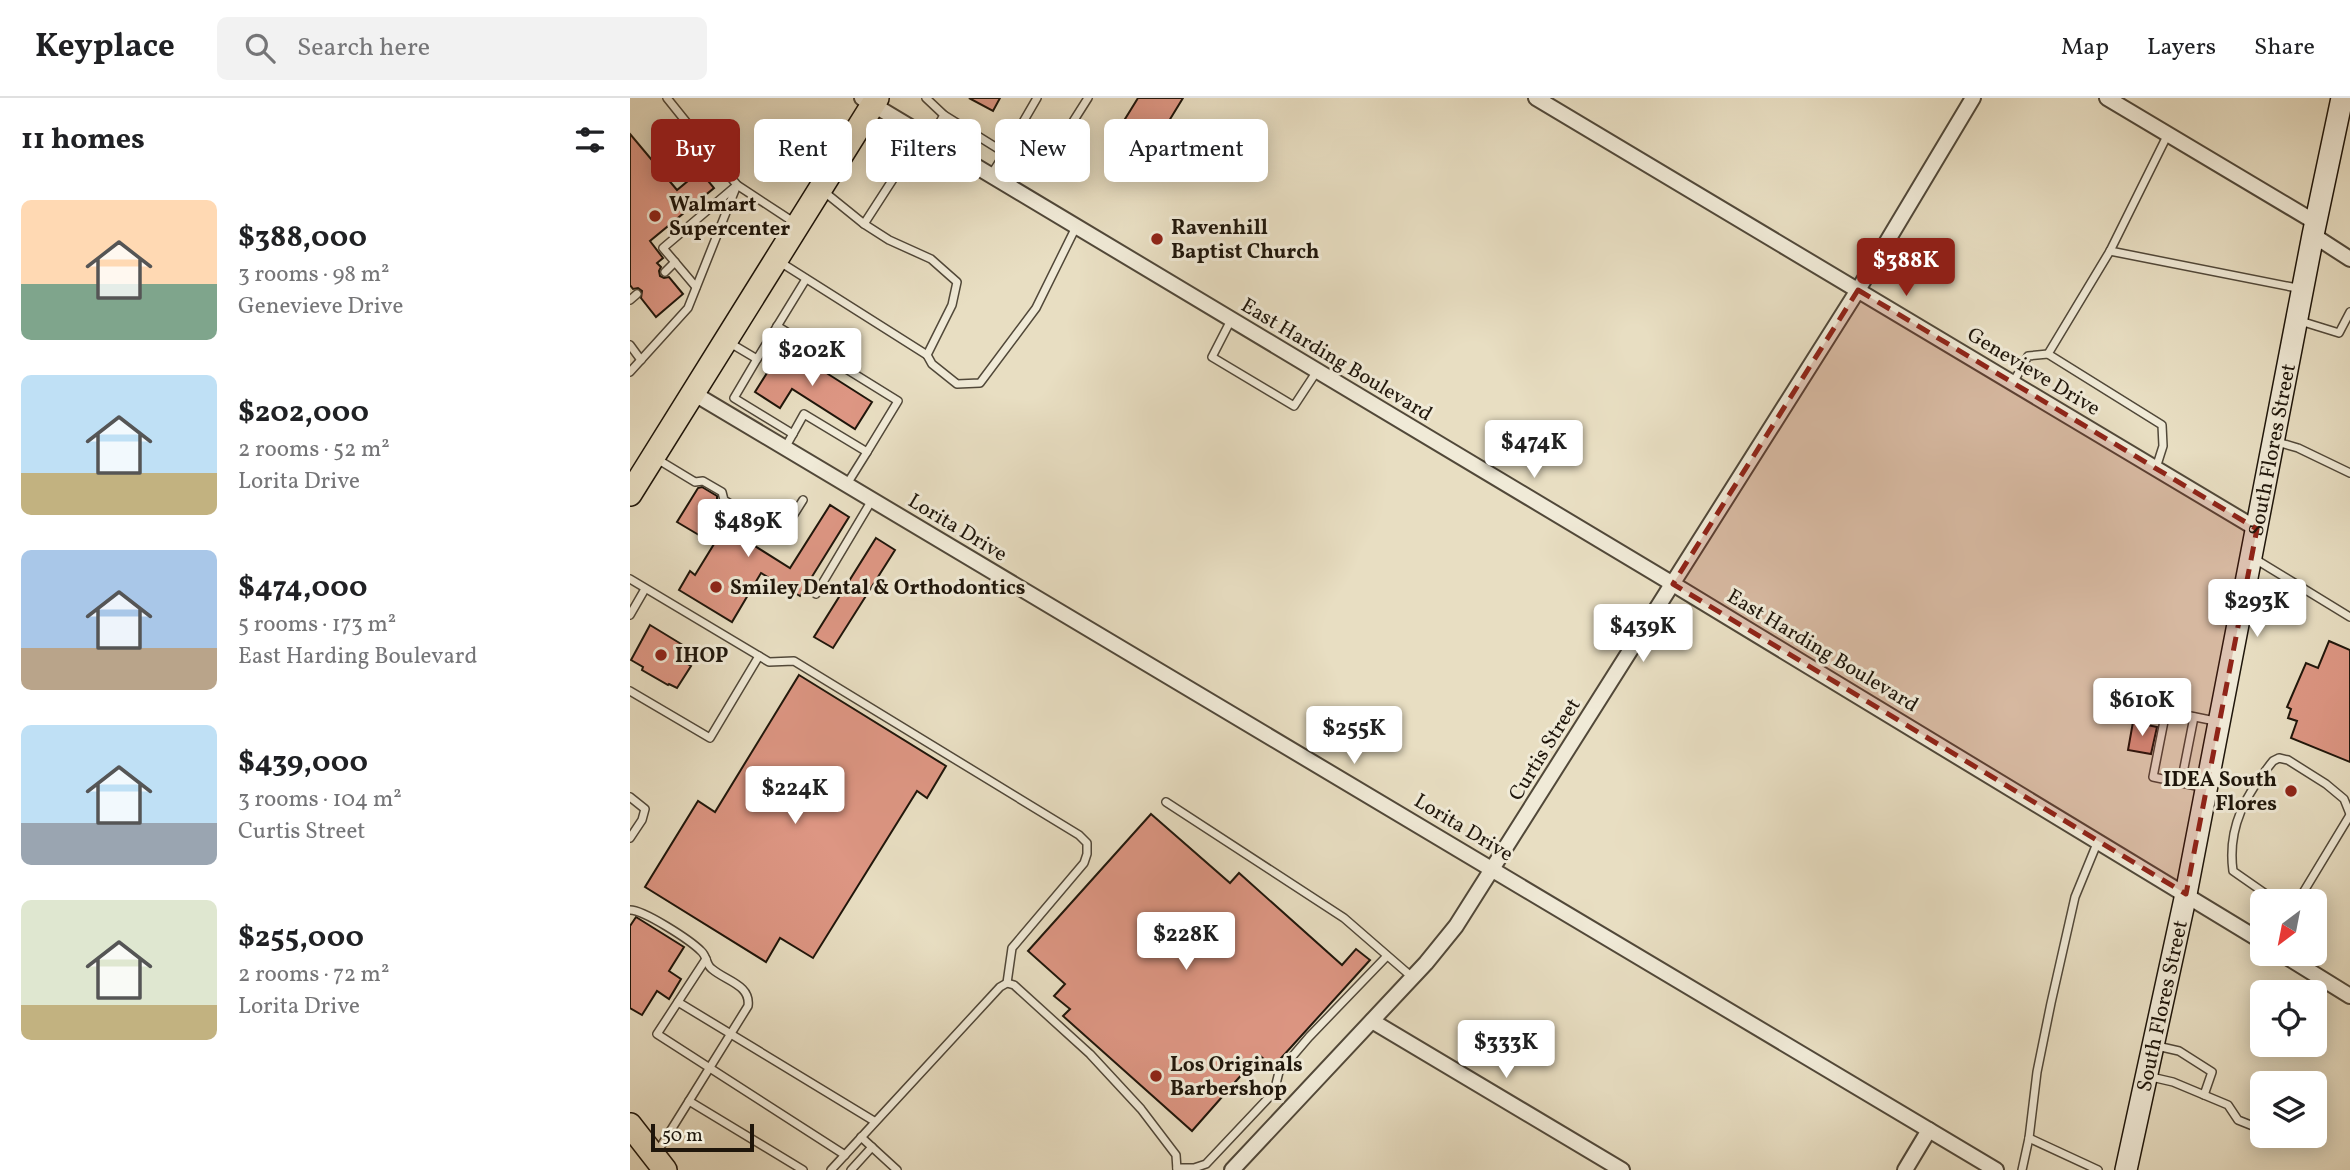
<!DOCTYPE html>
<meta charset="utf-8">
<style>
body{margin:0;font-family:Vollkorn,serif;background:#f2f2f2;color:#202124;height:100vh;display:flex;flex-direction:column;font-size:26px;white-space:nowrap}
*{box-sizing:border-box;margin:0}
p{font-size:23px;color:#757577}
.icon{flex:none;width:38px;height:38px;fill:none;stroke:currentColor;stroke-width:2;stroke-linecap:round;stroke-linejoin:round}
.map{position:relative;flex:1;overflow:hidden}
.side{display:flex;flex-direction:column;background:#fff;width:630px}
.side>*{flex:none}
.banner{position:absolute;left:21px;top:21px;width:665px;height:63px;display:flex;gap:14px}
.needle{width:46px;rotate:212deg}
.tools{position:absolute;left:1620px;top:791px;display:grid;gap:14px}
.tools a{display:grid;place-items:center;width:77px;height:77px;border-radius:10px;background:#fff;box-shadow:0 4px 18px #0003;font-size:35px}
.scale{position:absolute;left:21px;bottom:18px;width:103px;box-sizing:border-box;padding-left:7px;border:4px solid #1f160b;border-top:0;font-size:19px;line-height:24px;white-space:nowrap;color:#1f160b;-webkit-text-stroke:5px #f0ead7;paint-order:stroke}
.price{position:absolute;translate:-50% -60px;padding:0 16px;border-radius:7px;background:#fff;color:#222;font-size:23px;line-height:46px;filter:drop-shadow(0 2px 4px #0008)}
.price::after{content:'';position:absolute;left:50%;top:42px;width:21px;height:16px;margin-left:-10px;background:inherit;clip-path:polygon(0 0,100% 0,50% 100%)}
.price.on{background:#8f2418;color:#fff}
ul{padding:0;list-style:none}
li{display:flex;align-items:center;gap:21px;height:175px;padding:0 21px}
li span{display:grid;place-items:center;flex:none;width:196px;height:140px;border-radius:10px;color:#555}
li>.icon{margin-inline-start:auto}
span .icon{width:84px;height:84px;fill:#fffc;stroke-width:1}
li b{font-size:30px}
h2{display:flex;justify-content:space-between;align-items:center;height:84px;padding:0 21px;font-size:30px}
.tag{padding:0 24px;border-radius:10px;background:#fff;box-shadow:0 4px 18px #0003;font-size:24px;line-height:63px}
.tag.on{background:#8f2418;color:#fff}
header{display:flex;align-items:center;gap:42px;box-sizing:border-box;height:98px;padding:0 35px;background:#fff;border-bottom:2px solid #e0e0e0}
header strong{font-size:33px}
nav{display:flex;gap:38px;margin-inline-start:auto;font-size:24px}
.search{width:490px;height:63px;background:#f2f2f2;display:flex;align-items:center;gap:18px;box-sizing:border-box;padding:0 24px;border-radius:10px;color:#757577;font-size:26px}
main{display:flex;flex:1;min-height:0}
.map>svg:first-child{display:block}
.building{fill:#dd9683;stroke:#1f160b;stroke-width:2}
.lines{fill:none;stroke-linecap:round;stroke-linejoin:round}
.service-casing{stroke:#514839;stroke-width:10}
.minor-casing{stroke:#514839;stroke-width:18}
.secondary-casing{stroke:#1f160b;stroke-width:24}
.primary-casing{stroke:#1f160b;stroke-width:26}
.service{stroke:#f0ead7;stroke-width:7}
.minor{stroke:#f0ead7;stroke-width:14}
.secondary{stroke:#f0ead7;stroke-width:21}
.primary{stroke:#e8dec2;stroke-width:23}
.marked{fill:#8f2418;fill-opacity:0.2;stroke:#8f2418;stroke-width:5;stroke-dasharray:14 9;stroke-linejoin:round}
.poi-dot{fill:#8f2418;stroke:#f0ead7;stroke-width:2.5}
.labels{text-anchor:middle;stroke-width:6;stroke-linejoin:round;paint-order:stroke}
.poi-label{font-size:21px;font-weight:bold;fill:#1f160b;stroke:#f0ead7;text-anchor:start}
.street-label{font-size:21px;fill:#1f160b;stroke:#f0ead7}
</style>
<header>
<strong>Keyplace</strong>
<div class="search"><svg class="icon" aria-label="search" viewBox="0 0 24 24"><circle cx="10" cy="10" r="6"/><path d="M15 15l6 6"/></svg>Search here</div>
<nav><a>Map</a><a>Layers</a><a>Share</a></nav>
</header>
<main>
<section class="side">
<h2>11 homes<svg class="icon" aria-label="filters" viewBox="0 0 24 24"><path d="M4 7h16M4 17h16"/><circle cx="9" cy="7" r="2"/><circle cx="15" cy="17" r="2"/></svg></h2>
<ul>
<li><span style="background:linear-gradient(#ffd9b3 60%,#7fa58c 0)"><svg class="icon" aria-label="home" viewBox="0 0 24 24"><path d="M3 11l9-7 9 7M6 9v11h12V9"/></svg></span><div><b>$388,000</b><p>3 rooms · 98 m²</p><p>Genevieve Drive</p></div></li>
<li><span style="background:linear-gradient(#bfe0f5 70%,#c2b280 0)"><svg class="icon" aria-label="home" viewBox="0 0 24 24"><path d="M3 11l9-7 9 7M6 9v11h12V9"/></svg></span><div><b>$202,000</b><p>2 rooms · 52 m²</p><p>Lorita Drive</p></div></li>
<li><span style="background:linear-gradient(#a9c7e8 70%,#b9a48a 0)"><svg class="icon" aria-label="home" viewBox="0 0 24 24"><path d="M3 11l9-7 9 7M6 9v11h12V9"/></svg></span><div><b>$474,000</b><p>5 rooms · 173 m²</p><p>East Harding Boulevard</p></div></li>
<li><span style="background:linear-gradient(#bfe0f5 70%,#9aa5b1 0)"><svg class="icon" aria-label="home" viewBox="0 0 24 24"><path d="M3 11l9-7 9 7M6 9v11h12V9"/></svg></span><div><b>$439,000</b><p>3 rooms · 104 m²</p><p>Curtis Street</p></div></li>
<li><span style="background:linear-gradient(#dfe7d0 75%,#c2b280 0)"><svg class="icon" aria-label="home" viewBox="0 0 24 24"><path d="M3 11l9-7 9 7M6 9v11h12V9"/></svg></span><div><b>$255,000</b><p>2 rooms · 72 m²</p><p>Lorita Drive</p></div></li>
</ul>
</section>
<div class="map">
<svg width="1720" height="1072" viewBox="0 0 1720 1072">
<rect width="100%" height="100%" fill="#e8dec2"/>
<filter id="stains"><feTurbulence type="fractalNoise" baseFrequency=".00286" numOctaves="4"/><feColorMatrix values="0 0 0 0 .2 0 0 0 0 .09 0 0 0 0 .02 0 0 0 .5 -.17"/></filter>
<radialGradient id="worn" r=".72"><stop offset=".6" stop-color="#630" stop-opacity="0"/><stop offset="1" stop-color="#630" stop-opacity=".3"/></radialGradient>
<g class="building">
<path d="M339 0H370L363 13Z"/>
<path d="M508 0H553L520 54 487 34Z"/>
<path d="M0 36 47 92 70 73 84 90 20 143 33 160 27 165 31 169 29 173 30 178 34 180 39 179 53 196 26 219 11 200 12 193 8 190 3 191 0 187Z"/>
<path d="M154 248 242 304 225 331 162 291 150 310 125 294Z"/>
<path d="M72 389 87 398V401L77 418 160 470 200 407 219 419 170 498 131 475 102 524 49 492 60 473 65 477 84 446 47 424 68 390Z"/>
<path d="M246 440 265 452 203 550 184 539Z"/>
<path d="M20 527 61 552 54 564 61 568 47 590 39 586 38 587 12 572 13 569 1 562Z"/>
<path d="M1699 543 1720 552V664L1661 640 1667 623 1658 620 1661 611 1657 609 1676 565 1688 570Z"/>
<path d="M169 577 316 668 297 700 287 693 183 860 150 840 136 864 15 789 68 703 85 714Z"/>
<path d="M1503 624 1527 629 1521 656 1498 652Z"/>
<path d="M521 716 600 785 609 775 712 867 726 851 740 862 643 969 629 957 562 1033 433 918 440 911 424 898 435 886 398 853Z"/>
<path d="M6 819 54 849 39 873 51 881 39 901 27 893 12 917 0 910V828Z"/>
</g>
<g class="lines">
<g class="service-casing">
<g id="service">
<path d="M37 0 107 87 165 125"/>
<path d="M296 0 314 17 375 55 407 0"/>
<path d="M300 41 314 17"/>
<path d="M361 77 375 55 397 69 413 71 458 0"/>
<path d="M192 92 234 126 259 142 301 161 327 184 322 207 297 257 302 266 327 286 350 285 406 210 446 129"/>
<path d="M234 126 276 61 284 33"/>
<path d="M1480 153 1672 191"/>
<path d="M150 164 297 257"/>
<path d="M35 174 45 164"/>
<path d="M66 189 33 150 106 88"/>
<path d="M0 202 7 196"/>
<path d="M601 222 582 259 664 308 687 273"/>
<path d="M1667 222 1709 235 1720 214"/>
<path d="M147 228 268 303 237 354"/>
<path d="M100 245 127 261 104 300 163 336"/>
<path d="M0 247 11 262"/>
<path d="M127 261 176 181"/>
<path d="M0 274 58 210 107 87"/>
<path d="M1383 285 1398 258 1418 256"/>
<path d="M1644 343 1668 350 1720 375"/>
<path d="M155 350 174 316 237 354 217 386"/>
<path d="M27 361 65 384 73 383 92 394 94 402 151 437 173 402"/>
<path d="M1526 370 1533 348 1532 327 1418 256 1480 153 1538 36"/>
<path d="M1625 461 1720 519"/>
<path d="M0 481 139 564 164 563 449 737 457 745V756L454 765 382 850 377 885"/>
<path d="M186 496 242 402"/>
<path d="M0 517 15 491"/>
<path d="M0 593 80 640 129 558"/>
<path d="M1551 685 1564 619"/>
<path d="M1576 690 1523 679 1536 613 1585 623"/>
<path d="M0 699 15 711 12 722 0 740"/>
<path d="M536 704 714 820 782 879"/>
<path d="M1646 803 1603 773C1597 729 1616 696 1643 663L1649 660 1658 662 1696 686 1714 701 1720 716"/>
<path d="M1668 803 1720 717"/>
<path d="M0 812C14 812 60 842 71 853 77 858 76 867 82 871 96 883 121 887 118 908L59 1003 173 1072"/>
<path d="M76 861 27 936 215 1057"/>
<path d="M48 904 244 1023"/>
<path d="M1527 948 1549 953 1582 974 1574 997"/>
<path d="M1517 978 1543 984 1598 1007 1608 1022 1633 1032"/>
<path d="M231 1039 267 1072"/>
<path d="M1399 1040 1468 1072"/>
<path d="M26 1056 59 1003"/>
<path d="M547 1070H564L576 1066 644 994 649 974 679 939 757 858"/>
<path d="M201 1072 370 889 377 885 384 887 460 956 511 1011 546 1057 547 1072"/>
<path d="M221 1072 242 1049"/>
<path d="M1392 1072 1399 1040 1407 974 1421 905 1445 799 1468 743"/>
</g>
</g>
<g class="minor-casing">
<g id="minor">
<path d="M232 0 1043 486 1633 844"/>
<path d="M906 0 1627 431"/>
<path d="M1477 0 1685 124"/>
<path d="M1683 137 1720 161"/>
<path d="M63 295 1366 1072"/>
<path d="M1652 856 1720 898"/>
<path d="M742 923 992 1072"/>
<path d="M602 1072 796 865 826 828 1228 192 1343 0"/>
<path d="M1275 1072 1299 1032"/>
</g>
</g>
<g class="secondary-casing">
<g id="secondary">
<path id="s1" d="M1496 1072 1556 796 1683 137 1712 0"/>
</g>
</g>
<g class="primary-casing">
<g id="primary">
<path d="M0 396 247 0"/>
<path d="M0 1027 35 1072"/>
</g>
</g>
<use href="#service" class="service"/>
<use href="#minor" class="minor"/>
<use href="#secondary" class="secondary"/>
<use href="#primary" class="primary"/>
</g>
<path class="marked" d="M1228 192 1627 431 1556 796 1043 486Z"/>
<g class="poi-dot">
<circle cx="25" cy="118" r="7"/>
<circle cx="527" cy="141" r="7"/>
<circle cx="86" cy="489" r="7"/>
<circle cx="31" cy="557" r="7"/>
<circle cx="1661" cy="693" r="7"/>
<circle cx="526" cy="978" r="7"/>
</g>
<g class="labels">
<g class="poi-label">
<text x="39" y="113">Walmart<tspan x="39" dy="24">Supercenter</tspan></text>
<text x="541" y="136">Ravenhill<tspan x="541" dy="24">Baptist Church</tspan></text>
<text x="100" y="496">Smiley Dental &amp; Orthodontics</text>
<text x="45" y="564">IHOP</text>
<text x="1647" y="688" text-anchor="end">IDEA South<tspan x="1647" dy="24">Flores</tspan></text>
<text x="540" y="973">Los Originals<tspan x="540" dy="24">Barbershop</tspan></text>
</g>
<g class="street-label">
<text transform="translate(707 261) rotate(31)" y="7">East Harding Boulevard</text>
<text transform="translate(1404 273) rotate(31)" y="7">Genevieve Drive</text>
<text dy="7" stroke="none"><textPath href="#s1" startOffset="735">South Flores Street</textPath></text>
<text transform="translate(328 429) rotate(31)" y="7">Lorita Drive</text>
<text transform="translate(1193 552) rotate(31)" y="7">East Harding Boulevard</text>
<text transform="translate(914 651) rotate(-58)" y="7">Curtis Street</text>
<text transform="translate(834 729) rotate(31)" y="7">Lorita Drive</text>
<text dy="7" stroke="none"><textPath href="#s1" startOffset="168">South Flores Street</textPath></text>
</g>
</g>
<rect width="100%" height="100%" filter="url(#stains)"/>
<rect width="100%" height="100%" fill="url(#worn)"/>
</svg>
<div class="tools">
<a><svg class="needle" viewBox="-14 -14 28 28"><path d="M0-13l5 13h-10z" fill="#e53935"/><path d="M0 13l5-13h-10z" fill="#757577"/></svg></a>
<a><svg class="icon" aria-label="locate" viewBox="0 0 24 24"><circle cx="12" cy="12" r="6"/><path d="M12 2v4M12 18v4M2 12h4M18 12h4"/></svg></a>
<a><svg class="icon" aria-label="layers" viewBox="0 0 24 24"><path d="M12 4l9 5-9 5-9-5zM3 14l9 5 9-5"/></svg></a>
</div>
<div class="scale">50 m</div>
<b class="price on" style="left:1276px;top:200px">$388K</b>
<b class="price" style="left:182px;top:290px">$202K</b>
<b class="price" style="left:904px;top:382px">$474K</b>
<b class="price" style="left:118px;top:461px">$489K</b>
<b class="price" style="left:1627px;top:541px">$293K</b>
<b class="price" style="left:1013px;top:566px">$439K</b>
<b class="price" style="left:1512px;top:640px">$610K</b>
<b class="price" style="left:724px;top:668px">$255K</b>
<b class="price" style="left:165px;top:728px">$224K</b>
<b class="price" style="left:556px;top:874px">$228K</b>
<b class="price" style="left:876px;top:982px">$333K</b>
<div class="banner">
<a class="tag on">Buy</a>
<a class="tag">Rent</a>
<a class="tag">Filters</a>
<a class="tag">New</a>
<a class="tag">Apartment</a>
</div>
</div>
</main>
